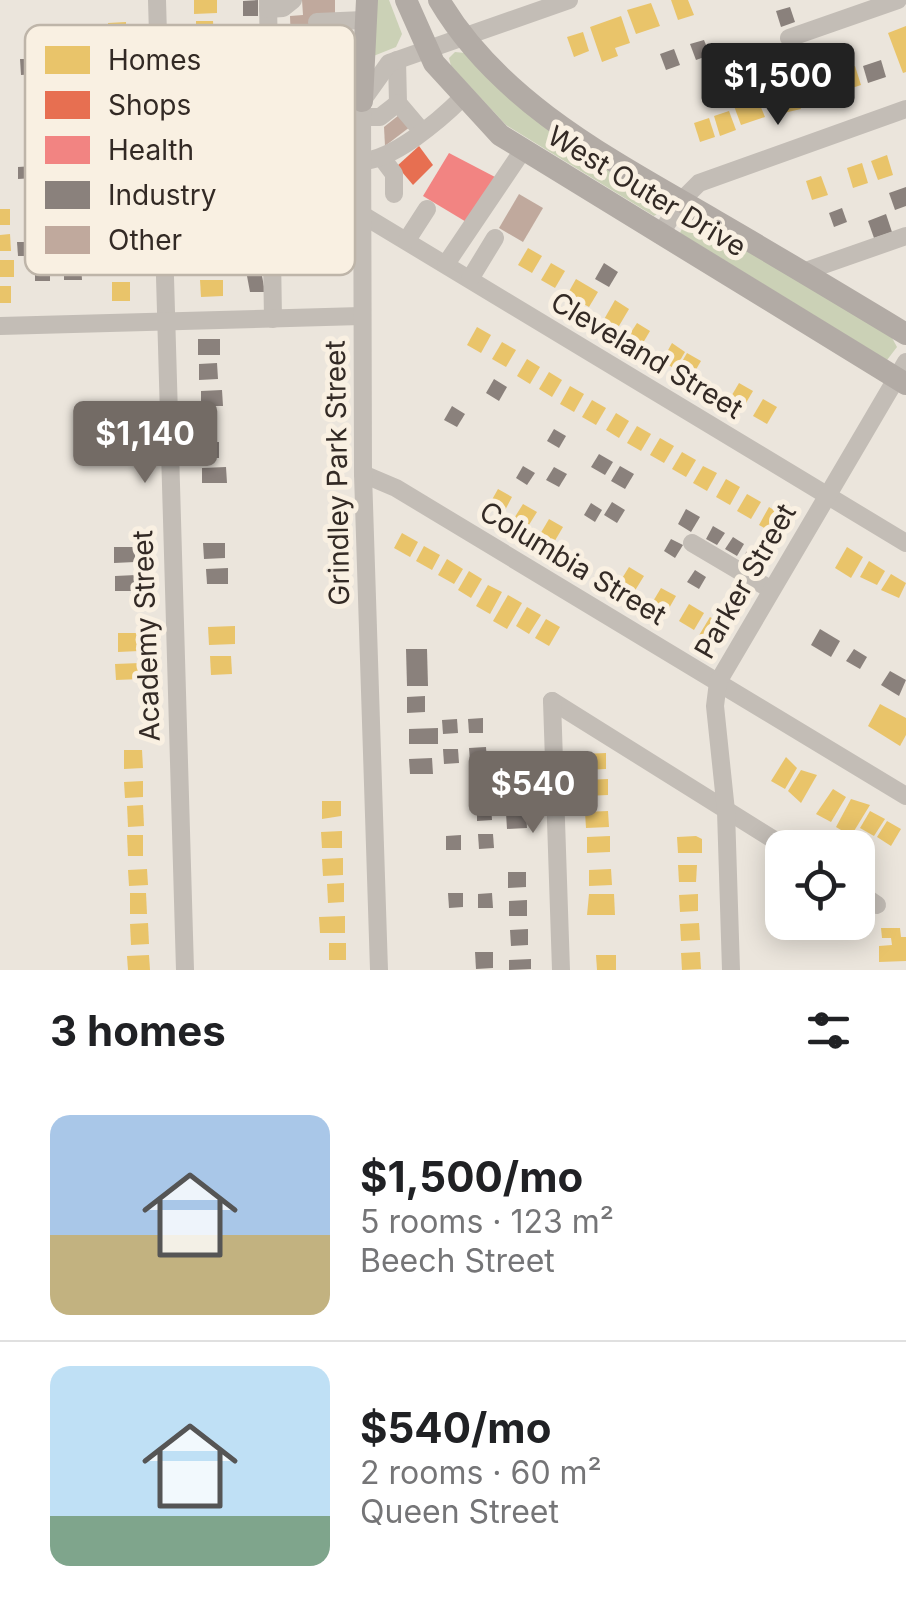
<!DOCTYPE html>
<meta charset="utf-8">
<style>
body{margin:0;font-family:Inter,sans-serif;background:#f6f6f6;color:#202124;height:100vh;display:flex;flex-direction:column;font-size:38px;white-space:nowrap}
*{box-sizing:border-box;margin:0}
p{font-size:32px;color:#757577}
.icon{flex:none;width:55px;height:55px;fill:none;stroke:currentColor;stroke-width:2;stroke-linecap:round;stroke-linejoin:round}
.map{position:relative;height:970px;overflow:hidden}
.drawer{display:flex;flex-direction:column;background:#fff;flex:1}
.drawer>*{flex:none}
.controls{position:absolute;left:765px;top:830px;display:grid;gap:20px}
.controls a{display:grid;place-items:center;width:110px;height:110px;border-radius:20px;background:#fff;box-shadow:0 5px 25px #0003;font-size:50px}
.price{position:absolute;translate:-50% -85px;padding:0 22px;border-radius:10px;background:#736b65;color:#fff;font-size:32px;line-height:65px;filter:drop-shadow(0 2px 5px #0008)}
.price::after{content:'';position:absolute;left:50%;top:60px;width:30px;height:22px;margin-left:-15px;background:inherit;clip-path:polygon(0 0,100% 0,50% 100%)}
.price.active{background:#222;color:#fff}
ul{padding:0;list-style:none}
li{display:flex;align-items:center;gap:30px;height:250px;padding:0 50px}
li+li{border-top:2px solid #e0e0e0}
li span{display:grid;place-items:center;flex:none;width:280px;height:200px;border-radius:20px;color:#555}
li>.icon{margin-inline-start:auto}
span .icon{width:120px;height:120px;fill:#fffc;stroke-width:1}
li b{font-size:42px}
h2{display:flex;justify-content:space-between;align-items:center;height:120px;padding:0 50px;font-size:42px}
.map>svg:first-child{display:block}
.green{fill:#cbd1b6}
.homes{fill:#e9c46a}
.shops{fill:#e76f51}
.health{fill:#f28482}
.industry{fill:#8a817c}
.building{fill:#c0a99d}
.lines{fill:none;stroke-linecap:round;stroke-linejoin:round}
.minor{stroke:#c3bdb6;stroke-width:18}
.major{stroke:#b2aba5;stroke-width:22}
.labels{text-anchor:middle;stroke-width:10;stroke-linejoin:round;paint-order:stroke}
.street-label{font-size:28px;fill:#332a25;stroke:#f9f0e2}
.key{fill:#f9f0e2;stroke:#beb5a9;stroke-width:2.5}
.key-label{font-size:28px;fill:#332a25}
</style>
<div class="map">
<svg width="906" height="970" viewBox="0 0 906 970">
<rect width="100%" height="100%" fill="#ebe5dc"/>
<g class="green">
<path d="M372 0H389L402 34 396 47 371 57Z"/>
<path d="M455 52 465 53 661 198 660 212 654 216 506 125 451 66 449 58Z"/>
<path d="M697 218 891 336 897 347 887 360 680 233 686 220Z"/>
</g>
<g class="homes">
<path d="M194 0H217V13L194 14Z"/>
<path d="M671 0H688L694 15 678 20Z"/>
<path d="M651 3 660 26 636 34 627 10Z"/>
<path d="M621 16 630 43 615 48 618 56 602 62 590 27Z"/>
<path d="M196 21H213L214 40H196Z"/>
<path d="M126 22V41L109 42 108 23Z"/>
<path d="M906 26V72L903 73 888 33Z"/>
<path d="M583 32 589 51 574 57 567 37Z"/>
<path d="M855 66 861 85 846 90 840 71Z"/>
<path d="M820 79 827 98 812 103 805 84Z"/>
<path d="M794 89 801 109 779 114 773 96Z"/>
<path d="M755 93 765 117 741 125 734 106Z"/>
<path d="M729 111 736 130 720 136 714 116Z"/>
<path d="M709 118 715 137 700 142 694 123Z"/>
<path d="M887 155 893 175 878 180 871 161Z"/>
<path d="M862 163 868 183 853 188 847 168Z"/>
<path d="M821 176 828 195 812 200 806 181Z"/>
<rect x="0" y="209" width="10" height="16"/>
<path d="M10 234 11 251H0V235Z"/>
<path d="M528 248 542 256 532 273 518 265Z"/>
<path d="M111 256H129V275L100 276V266L111 265Z"/>
<rect x="0" y="260" width="14" height="17"/>
<path d="M551 263 565 271 555 288 541 280Z"/>
<path d="M576 279 598 292 589 307 567 295Z"/>
<path d="M200 280H223V296L201 297Z"/>
<rect x="112" y="282" width="18" height="19"/>
<rect x="0" y="286" width="11" height="17"/>
<path d="M615 300 629 309 616 331 602 323Z"/>
<path d="M637 323 650 331 640 348 626 340Z"/>
<path d="M477 327 491 335 481 353 467 345Z"/>
<path d="M502 342 516 350 506 367 492 359Z"/>
<path d="M672 343 685 352 675 369 662 361Z"/>
<path d="M687 353 701 361 691 378 677 370Z"/>
<path d="M527 359 540 367 530 384 517 376Z"/>
<path d="M549 372 562 380 552 397 539 389Z"/>
<path d="M739 383 753 391 743 408 729 400Z"/>
<path d="M570 386 584 394 574 412 560 404Z"/>
<path d="M763 399 777 407 767 424 753 416Z"/>
<path d="M592 400 606 408 596 425 582 417Z"/>
<path d="M616 413 629 421 619 438 606 430Z"/>
<path d="M637 426 651 434 641 451 627 443Z"/>
<path d="M660 438 674 446 664 463 650 455Z"/>
<path d="M682 452 696 460 686 477 672 469Z"/>
<path d="M703 466 717 473 707 491 693 483Z"/>
<path d="M726 479 740 487 730 505 716 497Z"/>
<path d="M498 489 512 497 503 514 489 505Z"/>
<path d="M747 494 761 502 751 519 737 511Z"/>
<path d="M523 504 537 512 527 528 513 520Z"/>
<path d="M769 507 782 515 773 533 759 525Z"/>
<path d="M549 519 563 527 553 544 539 536Z"/>
<path d="M402 533 418 542 410 557 394 548Z"/>
<path d="M424 546 440 555 432 570 416 561Z"/>
<path d="M847 547 863 557 851 578 835 568Z"/>
<path d="M447 559 463 569 454 584 438 575Z"/>
<path d="M869 561 885 571 877 585 860 577Z"/>
<path d="M629 567 644 576 631 597 616 588Z"/>
<path d="M469 571 482 579 471 598 458 590Z"/>
<path d="M891 574 906 583 899 598 881 590Z"/>
<path d="M488 585 502 592 490 614 476 606Z"/>
<path d="M661 588 676 596 664 617 649 608Z"/>
<path d="M508 595 522 603 507 629 493 621Z"/>
<path d="M689 604 704 613 694 630 679 621Z"/>
<path d="M527 607 541 615 529 634 516 626Z"/>
<path d="M710 617 725 626 713 646 698 637Z"/>
<path d="M546 619 560 627 549 646 535 638Z"/>
<path d="M235 626V644L209 645 208 627Z"/>
<path d="M118 633H138L139 651 118 652Z"/>
<path d="M210 656H231L232 674 211 675Z"/>
<path d="M140 663V679L116 680 115 664Z"/>
<path d="M880 704 906 718V735L900 746 868 726Z"/>
<path d="M124 750H142L143 768 124 769Z"/>
<path d="M606 753V769L584 770 583 754Z"/>
<path d="M786 757 797 768 785 789 771 781Z"/>
<path d="M801 770 817 775 801 803 788 791Z"/>
<path d="M608 779V795L586 796 585 780Z"/>
<path d="M143 781V797L125 798 124 782Z"/>
<path d="M833 789 846 797 831 822 816 814Z"/>
<path d="M851 799 870 805 851 836 836 827Z"/>
<path d="M322 801H341V816L322 819Z"/>
<path d="M143 805 144 826 128 827 127 806Z"/>
<path d="M608 811 609 827 586 828 585 812Z"/>
<path d="M870 811 885 819 874 836 860 828Z"/>
<path d="M887 821 901 829 891 846 877 837Z"/>
<path d="M342 831V848H322L321 832Z"/>
<path d="M127 835H143V856H128Z"/>
<path d="M610 836V852L587 853V837Z"/>
<path d="M696 836 702 839V853H678L677 837Z"/>
<path d="M343 858V875L323 876 322 859Z"/>
<path d="M678 865H697L696 882H679Z"/>
<path d="M147 869 148 885 129 886 128 870Z"/>
<path d="M611 869 612 885 589 886V870Z"/>
<path d="M344 883V902L328 903 327 884Z"/>
<path d="M130 893H146L147 914H130Z"/>
<path d="M589 894H614L615 915H587Z"/>
<path d="M698 894V911L680 912 679 895Z"/>
<path d="M345 916V933H320L319 917Z"/>
<path d="M148 923 149 944 131 945 130 924Z"/>
<path d="M699 923 700 940 681 941 680 924Z"/>
<path d="M881 928H900L901 937H906V961L879 962V946L892 945 891 938H882Z"/>
<rect x="329" y="943" width="17" height="17"/>
<path d="M700 952 701 969 682 970 681 953Z"/>
<path d="M149 955 150 970H128L127 956Z"/>
<path d="M596 955H616V970H597Z"/>
</g>
<path class="shops" d="M419 146 433 165 413 185 397 166Z"/>
<path class="health" d="M449 153 495 177 468 223 423 196Z"/>
<g class="industry">
<path d="M258 0V16H243V1Z"/>
<path d="M790 7 795 22 781 27 776 11Z"/>
<path d="M704 40 710 55 696 60 690 44Z"/>
<path d="M785 47 791 62 777 67 772 52Z"/>
<path d="M674 49 680 65 666 70 660 54Z"/>
<path d="M20 59H38V74L21 75Z"/>
<path d="M881 60 886 77 868 83 863 66Z"/>
<path d="M42 110V126H25L24 111Z"/>
<path d="M34 166V178L18 179V167Z"/>
<path d="M906 187V206L895 210 889 193Z"/>
<path d="M842 208 847 222 834 227 829 213Z"/>
<path d="M886 214 892 232 874 238 868 221Z"/>
<path d="M17 242H34L35 256H18Z"/>
<path d="M244 260H259L265 292H250Z"/>
<path d="M604 263 618 272 609 287 595 279Z"/>
<path d="M64 265H81L82 280H64Z"/>
<rect x="35" y="266" width="15" height="15"/>
<rect x="198" y="339" width="22" height="16"/>
<path d="M217 363 218 379 199 380V364Z"/>
<path d="M494 379 507 387 499 401 486 393Z"/>
<path d="M222 390 223 406H201V391Z"/>
<path d="M452 406 465 414 457 427 444 420Z"/>
<path d="M554 429 566 436 559 448 547 441Z"/>
<path d="M200 442H219V458H201Z"/>
<path d="M599 454 613 462 605 475 591 467Z"/>
<path d="M523 466 535 473 527 485 516 478Z"/>
<path d="M620 466 634 474 625 489 611 481Z"/>
<path d="M226 467 227 483H202V468Z"/>
<path d="M554 467 567 474 559 487 546 480Z"/>
<path d="M612 502 625 510 617 523 604 515Z"/>
<path d="M591 503 602 510 595 522 584 515Z"/>
<path d="M686 509 700 517 691 532 678 524Z"/>
<path d="M713 526 725 533 717 545 706 539Z"/>
<path d="M733 537 744 544 737 556 725 549Z"/>
<path d="M671 539 683 545 675 558 664 551Z"/>
<path d="M203 543H225V558L204 559Z"/>
<path d="M114 547H135V562L114 563Z"/>
<path d="M749 548 760 555 753 567 741 560Z"/>
<path d="M228 568V584H207L206 569Z"/>
<path d="M695 570 706 577 699 589 687 582Z"/>
<path d="M136 575V591H115V576Z"/>
<path d="M820 629 840 641 831 657 811 645Z"/>
<path d="M406 649H427L428 686H407Z"/>
<path d="M854 649 867 657 860 669 846 661Z"/>
<path d="M890 671 906 680 899 696 881 685Z"/>
<path d="M425 696V712L407 713V697Z"/>
<path d="M483 718V733H469L468 719Z"/>
<path d="M457 719 458 733 443 734 442 720Z"/>
<path d="M438 728V744H409V729Z"/>
<path d="M486 747 487 761 470 762 469 748Z"/>
<path d="M443 749H458L459 763 444 764Z"/>
<path d="M432 758 433 774H410L409 759Z"/>
<path d="M477 806H491L492 820 477 821Z"/>
<path d="M506 813H526L527 828 507 829Z"/>
<path d="M815 831 828 838 822 848 806 845Z"/>
<path d="M478 834H493L494 848 479 849Z"/>
<path d="M461 835V850H446V836Z"/>
<path d="M508 872H526V887L508 888Z"/>
<path d="M448 893H463V907L449 908Z"/>
<path d="M492 893 493 908H478V894Z"/>
<path d="M527 900V916H509V901Z"/>
<path d="M528 929V945L511 946 510 930Z"/>
<path d="M475 952H493V968L476 969Z"/>
<path d="M531 959V969L509 970V960Z"/>
</g>
<g class="building">
<path d="M302 0H335V16L311 17V42L291 43 290 16 303 15Z"/>
<path d="M409 107 419 120 385 146 384 127Z"/>
<path d="M519 194 543 208 523 242 499 228Z"/>
</g>
<g class="lines">
<g class="minor">
<path d="M157 0 185 970"/>
<path d="M268 0 273 319"/>
<path d="M268 9 283 8 293 0"/>
<path d="M317 22 364 20"/>
<path d="M789 38 898 0"/>
<path d="M397 60 398 103 420 129"/>
<path d="M361 117H380L398 103"/>
<path d="M320 121H361"/>
<path d="M382 158 394 174V194"/>
<path d="M361 161C392 161 440 120 462 98"/>
<path d="M361 214 906 543"/>
<path d="M660 235 681 201 699 183 906 109"/>
<path d="M407 240 427 209"/>
<path d="M446 264 523 150"/>
<path d="M803 272 906 236"/>
<path d="M470 279 495 238"/>
<path d="M0 326 361 316"/>
<path d="M363 474 396 488 906 796"/>
<path d="M692 543 770 589"/>
<path d="M552 701 787 848"/>
<path d="M552 701 561 970"/>
<path d="M858 892 877 905"/>
<path d="M379 970 363 474 362 101 389 63 569 0"/>
<path d="M731 970 726 811 715 706 718 682 906 362"/>
</g>
<g class="major">
<path d="M406 0 434 63 500 135 906 384"/>
<path d="M439 0C500 104 615 162 716 221 780 258 843 296 906 334"/>
<path d="M362 101 367 0"/>
</g>
</g>
<g class="labels">
<g class="street-label">
<text transform="translate(647 191) rotate(31)" y="10">West Outer Drive</text>
<text transform="translate(647 355) rotate(31)" y="10">Cleveland Street</text>
<text transform="translate(337 473) rotate(-91)" y="10">Grindley Park Street</text>
<text transform="translate(573 563) rotate(31)" y="10">Columbia Street</text>
<text transform="translate(745 581) rotate(-60)" y="10">Parker Street</text>
<text transform="translate(146 636) rotate(-92)" y="10">Academy Street</text>
</g>
</g>
<rect x="25" y="25" width="330" height="250" rx="15" class="key"/>
<rect x="45" y="46" width="45" height="28" fill="#e9c46a"/>
<rect x="45" y="91" width="45" height="28" fill="#e76f51"/>
<rect x="45" y="136" width="45" height="28" fill="#f28482"/>
<rect x="45" y="181" width="45" height="28" fill="#8a817c"/>
<rect x="45" y="226" width="45" height="28" fill="#c0a99d"/>
<g class="key-label">
<text x="108" y="70">Homes</text>
<text x="108" y="115">Shops</text>
<text x="108" y="160">Health</text>
<text x="108" y="205">Industry</text>
<text x="108" y="250">Other</text>
</g>
</svg>
<div class="controls">
<a><svg class="icon" aria-label="locate" viewBox="0 0 24 24"><circle cx="12" cy="12" r="6"/><path d="M12 2v4M12 18v4M2 12h4M18 12h4"/></svg></a>
</div>
<b class="price active" style="left:778px;top:128px">$1,500</b>
<b class="price" style="left:145px;top:486px">$1,140</b>
<b class="price" style="left:533px;top:836px">$540</b>
</div>
<section class="drawer">
<h2>3 homes<svg class="icon" aria-label="filters" viewBox="0 0 24 24"><path d="M4 7h16M4 17h16"/><circle cx="9" cy="7" r="2"/><circle cx="15" cy="17" r="2"/></svg></h2>
<ul>
<li><span style="background:linear-gradient(#a9c7e8 60%,#c2b280 0)"><svg class="icon" aria-label="home" viewBox="0 0 24 24"><path d="M3 11l9-7 9 7M6 9v11h12V9"/></svg></span><div><b>$1,500/mo</b><p>5 rooms · 123 m²</p><p>Beech Street</p></div></li>
<li><span style="background:linear-gradient(#bfe0f5 75%,#7fa58c 0)"><svg class="icon" aria-label="home" viewBox="0 0 24 24"><path d="M3 11l9-7 9 7M6 9v11h12V9"/></svg></span><div><b>$540/mo</b><p>2 rooms · 60 m²</p><p>Queen Street</p></div></li>
</ul>
</section>
